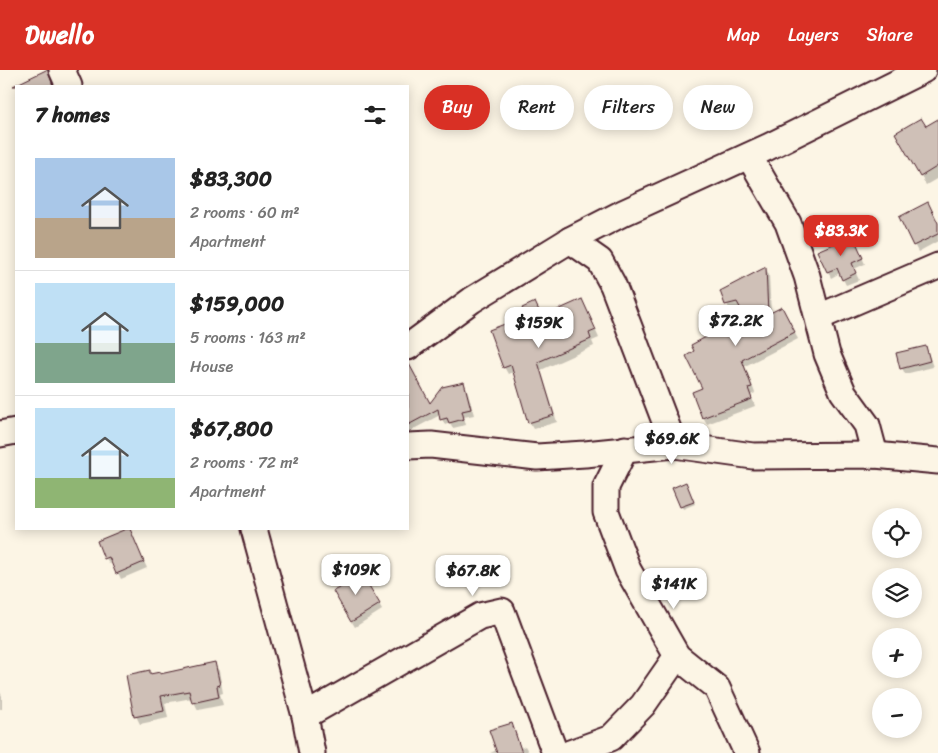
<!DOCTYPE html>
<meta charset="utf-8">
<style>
body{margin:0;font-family:Sriracha,sans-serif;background:#f6f6f6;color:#222;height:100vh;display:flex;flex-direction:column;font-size:19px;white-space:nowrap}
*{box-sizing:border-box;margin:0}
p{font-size:16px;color:#767676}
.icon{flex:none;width:28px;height:28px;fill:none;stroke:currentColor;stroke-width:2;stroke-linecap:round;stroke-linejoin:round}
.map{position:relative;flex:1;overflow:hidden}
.panel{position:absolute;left:15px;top:15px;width:394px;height:445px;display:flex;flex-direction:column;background:#fff;border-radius:0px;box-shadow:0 2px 12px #0003}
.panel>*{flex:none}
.hud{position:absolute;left:424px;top:15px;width:439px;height:45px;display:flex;gap:10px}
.controls{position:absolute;left:872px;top:438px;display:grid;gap:10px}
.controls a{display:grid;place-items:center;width:50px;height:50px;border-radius:50%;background:#fff;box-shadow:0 2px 12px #0003;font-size:25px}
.price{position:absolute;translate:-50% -42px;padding:0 11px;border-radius:10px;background:#fff;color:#222;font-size:16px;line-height:32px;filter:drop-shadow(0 1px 2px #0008)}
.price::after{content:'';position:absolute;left:50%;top:30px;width:15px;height:11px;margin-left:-8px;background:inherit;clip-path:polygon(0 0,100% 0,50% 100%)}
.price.on{background:#d93025;color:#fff}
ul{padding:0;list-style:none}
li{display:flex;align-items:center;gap:15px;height:125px;padding:0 20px}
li+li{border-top:1px solid #e0e0e0}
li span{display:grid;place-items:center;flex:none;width:140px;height:100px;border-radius:0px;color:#555}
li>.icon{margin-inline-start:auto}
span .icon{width:60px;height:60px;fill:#fffc;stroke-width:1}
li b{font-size:21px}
h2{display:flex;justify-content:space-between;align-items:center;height:60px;padding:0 20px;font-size:21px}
.pill{padding:0 18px;border-radius:22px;background:#fff;box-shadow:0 2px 12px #0003;font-size:18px;line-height:45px}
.pill.on{background:#d93025;color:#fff}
header{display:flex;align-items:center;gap:30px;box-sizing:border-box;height:70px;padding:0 25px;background:#d93025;color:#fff}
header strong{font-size:24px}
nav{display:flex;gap:28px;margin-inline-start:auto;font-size:18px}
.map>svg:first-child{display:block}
.shadow{fill:#0003}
.building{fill:#cfc0b7;stroke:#4a1f2b}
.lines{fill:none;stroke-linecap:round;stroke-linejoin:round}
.minor-casing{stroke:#4a1f2b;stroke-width:29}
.minor{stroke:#fcf5e5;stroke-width:25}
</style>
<header>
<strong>Dwello</strong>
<nav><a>Map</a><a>Layers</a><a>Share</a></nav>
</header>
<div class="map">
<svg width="938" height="683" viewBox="0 0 938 683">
<rect width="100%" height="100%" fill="#fcf5e5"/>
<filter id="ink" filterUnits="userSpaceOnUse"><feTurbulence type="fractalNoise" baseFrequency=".02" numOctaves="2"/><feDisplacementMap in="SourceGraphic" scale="10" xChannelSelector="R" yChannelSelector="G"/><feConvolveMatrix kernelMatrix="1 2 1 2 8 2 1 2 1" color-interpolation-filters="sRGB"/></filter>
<g filter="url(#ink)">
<g class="shadow">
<path d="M938 50V108L926 115 896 64 925 58Z"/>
<path d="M900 147 938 155V171L918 182Z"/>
<path d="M846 174 857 176 865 194 854 199 859 210 846 215 840 203 831 208 819 182Z"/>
<path d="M766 199 769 205 771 244 785 245 798 269 745 296 755 323 751 325 755 336 707 354 703 347 704 319 724 268 751 255 741 238 730 241 722 221Z"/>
<path d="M585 237 599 268 592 271 594 276 541 300 557 352 533 359 529 352 514 302 508 304 504 297 542 248Z"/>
<path d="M926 277 933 297 905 304 902 298Z"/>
<path d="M416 311 430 335 464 313 467 319 474 345 464 347 466 355 453 358 450 353 445 355 440 345 408 362V315Z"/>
<path d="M687 416 695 434 683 439 673 418Z"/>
<path d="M129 459 147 498 121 509 113 492 109 494 99 472Z"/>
<path d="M359 500 382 540 355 557 334 522 342 517Z"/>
<path d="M214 593 219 601 223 623 220 624 223 635 198 640 192 628 165 633 168 648 140 654 136 646 149 602 151 605H160Z"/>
<path d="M0 622 2 626V639H0Z"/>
<path d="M511 654 521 678 525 676 529 683H490L497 680Z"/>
</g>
<g class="building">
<path d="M46 0H48L53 16H13Z"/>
<path d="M921 48 926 56 938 49V96L920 107 895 63Z"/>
<path d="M928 132 938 153V164L913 176 899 147Z"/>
<path d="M854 168 863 188 852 193 856 203 842 210 837 198 827 202 817 181 845 169 846 172Z"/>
<path d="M766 197 768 244 782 237 795 262 742 290 752 317 748 318 752 329 702 348 692 322 702 318 686 286 694 281 691 275 721 259 725 267 749 254 737 232 725 235 720 221Z"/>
<path d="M582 229 596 260 589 263 591 269 538 292 554 345 528 353 511 295 503 298 489 260 526 246 522 238 535 232 542 247Z"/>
<path d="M926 276 930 291 900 299 896 283Z"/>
<path d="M408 292 430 333 442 317 464 312 471 339 462 341 464 349 449 353 447 348 440 350 438 339 408 355Z"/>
<path d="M686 412 694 432 680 437 672 418Z"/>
<path d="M126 459H130L144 492 116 504 109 487 104 489 97 471Z"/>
<path d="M359 499 380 534 351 552 333 521 341 517 337 511Z"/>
<path d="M215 592 220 615 217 616 219 627 192 633 189 621 161 626 164 641 134 647 126 605 150 600V604L160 602V604Z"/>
<path d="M512 653 522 683H497L489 660Z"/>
</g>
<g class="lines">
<g class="minor-casing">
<g id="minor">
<path d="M62 0 69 16"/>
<path d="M749 86 788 153 807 206 827 284 843 322 867 355 875 385"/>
<path d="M570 170 600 191 613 215 674 375"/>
<path d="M819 247 938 196"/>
<path d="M408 277 472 230 570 170 623 143 768 77 923 0"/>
<path d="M0 364 16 361"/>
<path d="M408 376 431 375 537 387 585 384 674 375 753 386 875 385 938 391"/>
<path d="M625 379 606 417V442L628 500 677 586 717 618 747 683"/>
<path d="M254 459 305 646 312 683"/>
<path d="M305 646 480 546 502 541 555 683"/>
<path d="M570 683 611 668 643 635 677 586"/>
</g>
</g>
<use href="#minor" class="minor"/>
</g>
</g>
</svg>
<div class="controls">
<a><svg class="icon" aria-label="locate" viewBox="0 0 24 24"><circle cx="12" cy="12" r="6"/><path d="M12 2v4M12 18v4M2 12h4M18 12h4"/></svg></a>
<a><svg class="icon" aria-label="layers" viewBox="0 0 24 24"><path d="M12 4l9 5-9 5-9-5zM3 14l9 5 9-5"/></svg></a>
<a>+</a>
<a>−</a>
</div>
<b class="price on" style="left:841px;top:187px">$83.3K</b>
<b class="price" style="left:736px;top:277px">$72.2K</b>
<b class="price" style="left:539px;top:279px">$159K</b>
<b class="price" style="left:672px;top:395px">$69.6K</b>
<b class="price" style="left:356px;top:526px">$109K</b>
<b class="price" style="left:473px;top:527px">$67.8K</b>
<b class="price" style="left:674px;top:540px">$141K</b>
<div class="hud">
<a class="pill on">Buy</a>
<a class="pill">Rent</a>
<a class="pill">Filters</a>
<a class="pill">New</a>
</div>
<section class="panel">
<h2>7 homes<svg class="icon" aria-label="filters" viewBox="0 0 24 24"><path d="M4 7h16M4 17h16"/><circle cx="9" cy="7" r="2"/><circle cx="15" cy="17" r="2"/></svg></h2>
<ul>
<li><span style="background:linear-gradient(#a9c7e8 60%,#b9a48a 0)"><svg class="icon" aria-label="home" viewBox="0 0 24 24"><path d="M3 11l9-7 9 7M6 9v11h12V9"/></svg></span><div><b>$83,300</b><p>2 rooms · 60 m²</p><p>Apartment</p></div></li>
<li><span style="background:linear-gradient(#bfe0f5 60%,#7fa58c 0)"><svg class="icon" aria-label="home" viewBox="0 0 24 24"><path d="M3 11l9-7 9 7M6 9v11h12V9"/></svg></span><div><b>$159,000</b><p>5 rooms · 163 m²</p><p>House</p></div></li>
<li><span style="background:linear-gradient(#bfe0f5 70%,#8fb573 0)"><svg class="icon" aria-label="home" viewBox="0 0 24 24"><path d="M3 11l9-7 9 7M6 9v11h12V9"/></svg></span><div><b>$67,800</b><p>2 rooms · 72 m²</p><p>Apartment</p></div></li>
</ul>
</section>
</div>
